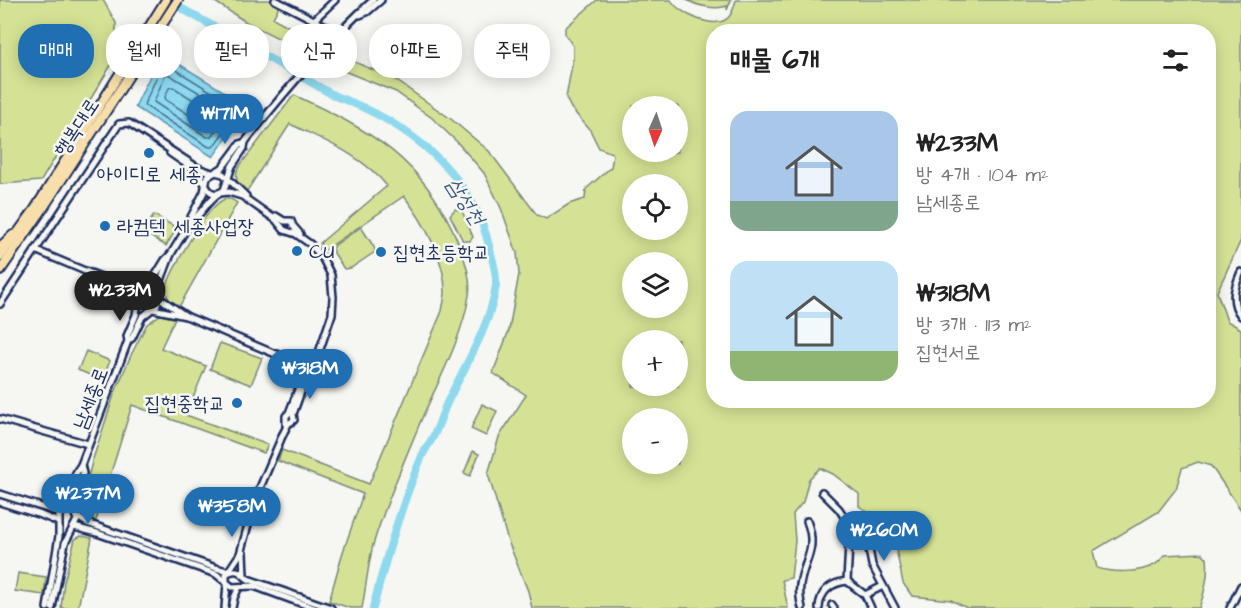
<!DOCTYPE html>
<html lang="ko">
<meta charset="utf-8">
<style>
body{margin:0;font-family:"Architects Daughter","Poor Story",sans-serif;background:#f2f2f2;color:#222;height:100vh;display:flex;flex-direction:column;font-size:22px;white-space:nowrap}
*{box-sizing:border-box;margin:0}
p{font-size:20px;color:#767676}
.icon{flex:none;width:33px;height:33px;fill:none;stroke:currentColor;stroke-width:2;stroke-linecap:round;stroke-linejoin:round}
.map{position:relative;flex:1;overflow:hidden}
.drawer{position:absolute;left:706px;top:24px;width:510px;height:384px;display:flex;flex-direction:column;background:#fff;border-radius:24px;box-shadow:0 3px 15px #0003}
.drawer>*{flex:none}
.banner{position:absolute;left:18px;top:24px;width:570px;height:54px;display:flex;gap:12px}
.needle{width:39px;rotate:183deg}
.fabs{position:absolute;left:622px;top:96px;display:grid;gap:12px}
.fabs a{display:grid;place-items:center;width:66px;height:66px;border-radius:50%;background:#fff;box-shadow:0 3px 15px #0003;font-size:30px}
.price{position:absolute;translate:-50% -51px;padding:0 14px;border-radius:21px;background:#1f6fb2;color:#fff;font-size:20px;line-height:39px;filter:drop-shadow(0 2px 3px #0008)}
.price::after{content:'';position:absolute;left:50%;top:36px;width:18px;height:14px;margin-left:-9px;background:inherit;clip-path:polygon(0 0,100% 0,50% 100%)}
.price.active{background:#222;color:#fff}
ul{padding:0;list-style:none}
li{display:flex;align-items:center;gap:18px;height:150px;padding:0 24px}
li span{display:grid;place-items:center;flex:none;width:168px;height:120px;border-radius:18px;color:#555}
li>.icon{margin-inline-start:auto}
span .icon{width:72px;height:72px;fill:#fffc;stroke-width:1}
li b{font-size:26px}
h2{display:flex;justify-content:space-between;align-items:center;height:72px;padding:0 24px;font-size:26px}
.pill{padding:0 21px;border-radius:24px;background:#fff;box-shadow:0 3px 15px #0003;font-size:21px;line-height:54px}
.pill.active{background:#1f6fb2;color:#fff}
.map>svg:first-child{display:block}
.green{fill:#d5e295;stroke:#78887a;stroke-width:1.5;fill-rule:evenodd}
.water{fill:#8ed9ee;stroke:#6095b4;stroke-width:1.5}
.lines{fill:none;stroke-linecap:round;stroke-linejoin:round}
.shore{stroke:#497398;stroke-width:1.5}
.river{stroke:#8ed9ee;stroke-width:8}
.minor-casing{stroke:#1b2f5e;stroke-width:10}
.highway-casing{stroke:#1b2f5e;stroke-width:12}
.minor{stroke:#f6f6f2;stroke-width:5}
.highway{stroke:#f8deab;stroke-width:8}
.poi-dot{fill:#1f6fb2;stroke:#f6f6f2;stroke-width:2}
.labels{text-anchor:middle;stroke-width:5;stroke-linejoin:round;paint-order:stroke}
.street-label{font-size:20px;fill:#1b2f5e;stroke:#f6f6f2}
.poi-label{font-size:20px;fill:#1b2f5e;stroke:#f6f6f2;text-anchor:start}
.water-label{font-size:21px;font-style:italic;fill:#385a82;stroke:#f6f6f2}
</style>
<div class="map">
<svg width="1241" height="608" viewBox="0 0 1241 608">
<rect width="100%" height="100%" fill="#f6f6f2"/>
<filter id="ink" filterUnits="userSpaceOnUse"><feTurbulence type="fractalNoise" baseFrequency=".0167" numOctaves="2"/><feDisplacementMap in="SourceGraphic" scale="12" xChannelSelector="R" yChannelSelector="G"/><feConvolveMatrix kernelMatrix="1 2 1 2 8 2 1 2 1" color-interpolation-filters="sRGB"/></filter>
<g filter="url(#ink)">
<g class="green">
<path d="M0 0H103L116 23V57L41 181 0 184Z"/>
<path d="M212 0H269L279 6 273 18 319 43 310 54 246 22Z"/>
<path d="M597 0H671C679 14 714 30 728 18 733 13 734 6 736 0H1241V240L1217 292 1227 321 1241 329V510L1211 466 1198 462 1182 468 1176 489 1158 512 1093 551 1097 568C1113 573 1139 573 1154 565 1158 563 1162 558 1165 555L1202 553 1207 558C1209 575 1205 592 1199 608H967L951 600 912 596 903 583 894 539 874 516 859 506V494L833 474 820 468 809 479 803 502 793 514 795 541 791 578 782 580 788 608H532L528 591 508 541 488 474 499 437 526 395 493 373 509 330 519 274 517 253 501 208 484 173 457 142 432 118 396 92 324 63 334 53 394 79 451 119 489 151 537 215 546 219 569 204 585 199 586 189 611 167 613 155 612 153 599 148 590 130 571 108 566 98 573 59V46L565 34V28ZM714 32H1209V400H714ZM633 106H678V152H633ZM633 184H678V230H633ZM633 262H678V308H633ZM633 340H678V386H633ZM633 418H678V464H633Z"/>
<path d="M687 0H731L727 10V6C716 10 697 6 687 0Z"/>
<path d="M294 95C371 131 424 159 458 242 464 258 472 278 469 295 463 336 439 380 422 418 405 459 386 502 373 545 368 565 366 587 362 608H350L329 601 342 555 363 494 278 461 282 450 369 484 442 311C443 305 445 298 445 292 445 259 424 222 404 196L325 250 320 243 387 186C362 155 325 141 290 124L247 191C237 185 234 179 238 168Z"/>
<path d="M225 199H231L237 203 179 307 171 303 165 291C170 272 207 205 225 199Z"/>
<path d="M455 209 462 211 473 237 470 241H463L450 215Z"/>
<path d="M154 215 177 228 166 246 143 232Z"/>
<path d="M361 227 374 247 375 252 351 268 344 269 332 250 335 245Z"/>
<path d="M160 315 175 318 161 348 206 366 186 415 268 445 264 453 132 405 96 521 85 514 82 501 92 462 114 395 131 355 147 324Z"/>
<path d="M220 343 262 358 251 385 210 369Z"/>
<path d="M86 351 110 361 102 380 78 370Z"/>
<path d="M482 404 497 411 486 436 471 429Z"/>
<path d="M473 451 479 454 470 476 464 473Z"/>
<path d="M81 536 92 538 78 608H61L64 582 75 539Z"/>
<path d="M18 573 46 577 44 595 15 591Z"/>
</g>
<path class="water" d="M161 53 249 107 213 157 135 107Z"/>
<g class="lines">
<g class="shore">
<path d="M165 63 239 109 238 112 213 147H209L144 105 162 65Z"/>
<path d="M168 74 228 110V114L211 137H207L154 102 165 75Z"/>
<path d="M173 87 214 113 215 116 209 125H205L166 100 165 97 169 88Z"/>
</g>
<path class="river" d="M167 0 335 96C405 121 474 173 490 250 493 261 497 274 496 285 491 325 464 367 447 403 442 414 439 426 433 437 430 443 425 449 422 456 401 505 386 557 373 608"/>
<g class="minor-casing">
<g id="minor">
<path d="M275 0 339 33"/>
<path d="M360 15 367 12 381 0"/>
<path d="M313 21 335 0"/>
<path d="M170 153 196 171 205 184"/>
<path d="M215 172 223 174 246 196"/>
<path d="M206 186C210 194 217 196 224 190L232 166 244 148 245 142C284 92 326 43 373 0"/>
<path d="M220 193 229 192 242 196 276 220 284 230 296 234 310 244 322 257 331 275 333 297 332 314 316 361 315 372 302 389 293 414 294 420 288 424 282 436"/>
<path d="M276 216 284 221H291L293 226 300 234"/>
<path d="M191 221C200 217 206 202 218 194"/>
<path d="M35 250 85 271"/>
<path d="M171 254 191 221V217L204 192 207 177 222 168 240 144 245 142"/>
<path d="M1241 272C1234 288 1230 302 1241 316"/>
<path d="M138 300 122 290 88 274 85 271 142 292"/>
<path d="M0 304 119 124 129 123 198 168 212 173"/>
<path d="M153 309 186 316 158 297"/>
<path d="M186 316 273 353 301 362"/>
<path d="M0 419 88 444"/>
<path d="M286 425V416L289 413 301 382 297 371 298 365 302 361 308 360"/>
<path d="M822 492 839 509 850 526 847 581"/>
<path d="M0 494 61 513"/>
<path d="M0 502 41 515 58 522"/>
<path d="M76 516 87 523 216 568 230 572C239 568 241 574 248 579L331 608"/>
<path d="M252 517 255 511 260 506V494"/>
<path d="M74 527 97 533 216 574 232 587 254 586 314 608"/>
<path d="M860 531 867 539 872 565 895 608"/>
<path d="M243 552 244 575"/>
<path d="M226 582V575L240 554 251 514 250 502 256 497 283 434"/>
<path d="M865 595 883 586"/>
<path d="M832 605 834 608"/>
<path d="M47 608 59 536V516C72 502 69 479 81 465L128 341 127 336 136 315 139 295 149 286 165 260 171 254 158 288 157 305 142 317 132 338 128 341"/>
<path d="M52 608 65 543 77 520 75 514 83 473 81 465"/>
<path d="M225 608 227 584"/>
<path d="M232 608 234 598 239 587"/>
<path d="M802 608C800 600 799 592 800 585 804 559 818 550 807 521"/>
<path d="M819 608C820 592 830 583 847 581L865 595 871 608"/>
<path d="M1230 608 1241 586"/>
</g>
</g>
<g class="highway-casing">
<g id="highway">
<path d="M0 247 13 235"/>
<path d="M0 257 35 209 166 0"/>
<path d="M0 271 40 213 178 0"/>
</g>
</g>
<use href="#minor" class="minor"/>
<use href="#highway" class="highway"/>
</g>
</g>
<g class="poi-dot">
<circle cx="149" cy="153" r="6"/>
<circle cx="105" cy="226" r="6"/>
<circle cx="297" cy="251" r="6"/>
<circle cx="381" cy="252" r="6"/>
<circle cx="237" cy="403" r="6"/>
</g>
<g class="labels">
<g class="street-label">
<text transform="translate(76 127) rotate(-57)" y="7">행복대로</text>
<text transform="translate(90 398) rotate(-69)" y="7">남세종로</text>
</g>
<g class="poi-label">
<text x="149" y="181" text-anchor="middle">아이디로 세종</text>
<text x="117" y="233">라컴텍 세종사업장</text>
<text x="309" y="258">CU</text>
<text x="393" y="259">집현초등학교</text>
<text x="225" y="410" text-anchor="end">집현중학교</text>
</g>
<g class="water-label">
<text transform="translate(466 201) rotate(57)" y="7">삼성천</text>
</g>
</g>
</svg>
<div class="fabs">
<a><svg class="needle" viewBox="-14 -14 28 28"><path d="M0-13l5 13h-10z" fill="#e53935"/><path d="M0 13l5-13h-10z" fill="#767676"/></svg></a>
<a><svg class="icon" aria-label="locate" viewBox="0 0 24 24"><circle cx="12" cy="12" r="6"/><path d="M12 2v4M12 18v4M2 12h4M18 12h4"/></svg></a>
<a><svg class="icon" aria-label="layers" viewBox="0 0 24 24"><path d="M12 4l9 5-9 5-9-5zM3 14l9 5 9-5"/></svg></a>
<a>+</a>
<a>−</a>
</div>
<b class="price" style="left:225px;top:145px">₩171M</b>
<b class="price active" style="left:120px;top:322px">₩233M</b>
<b class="price" style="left:310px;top:400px">₩318M</b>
<b class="price" style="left:88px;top:525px">₩237M</b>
<b class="price" style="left:232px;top:538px">₩358M</b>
<b class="price" style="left:884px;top:562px">₩260M</b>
<div class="banner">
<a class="pill active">매매</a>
<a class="pill">월세</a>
<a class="pill">필터</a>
<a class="pill">신규</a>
<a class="pill">아파트</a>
<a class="pill">주택</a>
</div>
<section class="drawer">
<h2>매물 6개<svg class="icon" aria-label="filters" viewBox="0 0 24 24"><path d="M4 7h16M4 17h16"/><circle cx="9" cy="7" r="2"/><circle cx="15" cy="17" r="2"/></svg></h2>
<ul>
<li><span style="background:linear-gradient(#a9c7e8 75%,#7fa58c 0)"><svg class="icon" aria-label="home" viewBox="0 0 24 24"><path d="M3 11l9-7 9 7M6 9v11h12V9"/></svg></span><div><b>₩233M</b><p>방 4개 · 104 m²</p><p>남세종로</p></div></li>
<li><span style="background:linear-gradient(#bfe0f5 75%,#8fb573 0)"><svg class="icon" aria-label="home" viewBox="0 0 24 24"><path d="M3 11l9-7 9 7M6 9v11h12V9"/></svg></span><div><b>₩318M</b><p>방 3개 · 113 m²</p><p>집현서로</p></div></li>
</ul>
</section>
</div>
